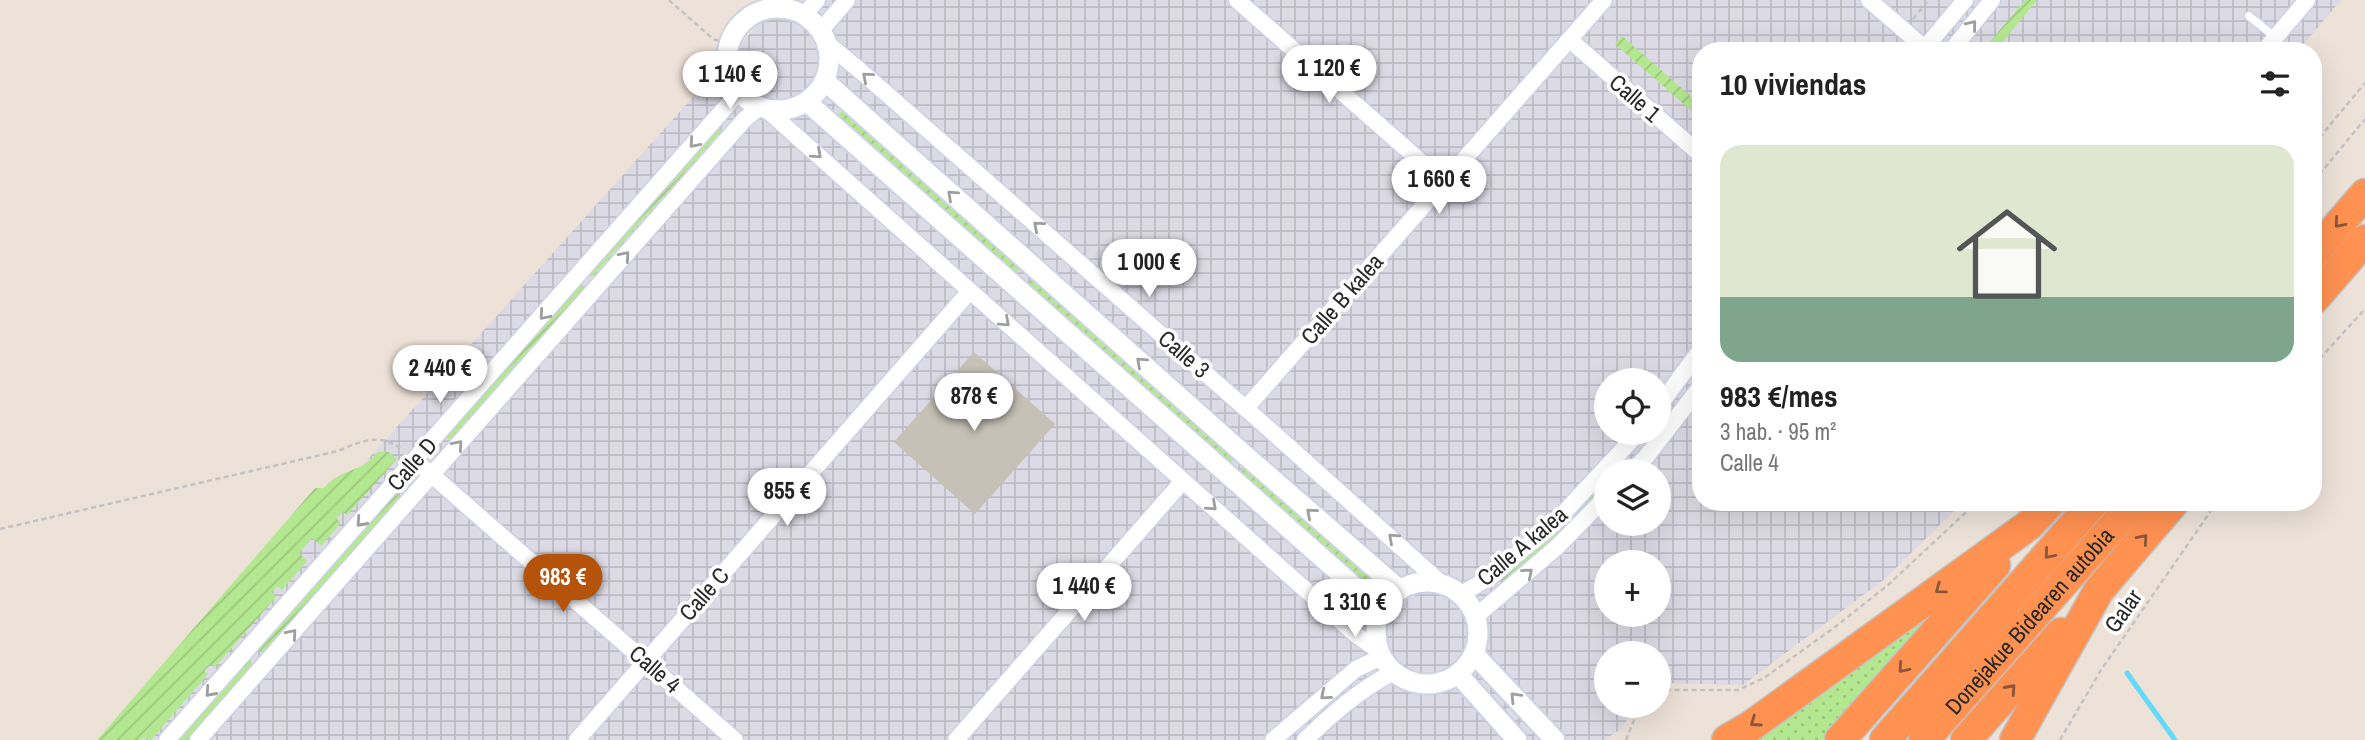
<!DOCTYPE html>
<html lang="es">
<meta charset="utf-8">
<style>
body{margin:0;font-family:"Archivo Narrow",sans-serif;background:#f2f2f2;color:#222;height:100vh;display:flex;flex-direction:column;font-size:26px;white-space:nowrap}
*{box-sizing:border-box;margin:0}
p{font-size:23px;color:#767676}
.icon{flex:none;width:38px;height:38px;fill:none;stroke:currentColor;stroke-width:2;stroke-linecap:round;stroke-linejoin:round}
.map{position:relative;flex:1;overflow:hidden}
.side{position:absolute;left:1692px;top:42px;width:630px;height:469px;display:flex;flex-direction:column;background:#fff;border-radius:28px;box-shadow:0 7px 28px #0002}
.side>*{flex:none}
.tools{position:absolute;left:1594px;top:368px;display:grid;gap:14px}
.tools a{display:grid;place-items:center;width:77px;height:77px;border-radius:50%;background:#fff;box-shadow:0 7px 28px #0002;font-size:35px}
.price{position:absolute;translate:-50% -60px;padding:0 16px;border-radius:24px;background:#fff;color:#222;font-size:23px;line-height:46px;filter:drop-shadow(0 2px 4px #0008)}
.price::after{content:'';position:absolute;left:50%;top:42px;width:21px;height:16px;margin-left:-10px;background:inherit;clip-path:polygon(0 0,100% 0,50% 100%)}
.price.current{background:#b45309;color:#fff}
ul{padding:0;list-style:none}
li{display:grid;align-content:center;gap:14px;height:371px;padding:0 28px}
li span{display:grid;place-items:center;height:217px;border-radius:21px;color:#555}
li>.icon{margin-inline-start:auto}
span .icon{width:126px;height:126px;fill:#fffc;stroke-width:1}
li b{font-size:30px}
h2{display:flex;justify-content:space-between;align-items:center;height:84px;padding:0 28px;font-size:30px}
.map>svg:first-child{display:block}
.industrial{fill:url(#industrial-grid);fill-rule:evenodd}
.grass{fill:url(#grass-dots)}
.garden{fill:url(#garden-furrows)}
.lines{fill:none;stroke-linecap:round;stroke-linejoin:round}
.stream{stroke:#62daf8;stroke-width:5}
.building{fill:#c6c1b7}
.service-casing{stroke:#ced3e3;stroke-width:11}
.minor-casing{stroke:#ced3e3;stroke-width:19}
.tertiary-casing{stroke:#ced3e3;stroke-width:23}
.motorway-casing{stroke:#c3c3c3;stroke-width:33}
.path{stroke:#c3c3c3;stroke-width:2.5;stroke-dasharray:5 3.5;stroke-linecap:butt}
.service{stroke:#fff;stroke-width:8}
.minor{stroke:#fff;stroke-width:16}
.tertiary{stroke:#fff;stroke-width:19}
.motorway{stroke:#ff9151;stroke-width:30}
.oneway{stroke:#9e9e9e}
.oneway2{stroke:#89573a}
.labels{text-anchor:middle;stroke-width:7;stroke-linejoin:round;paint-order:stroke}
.street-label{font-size:23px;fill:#282828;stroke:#fff}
</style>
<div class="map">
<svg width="2365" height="740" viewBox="0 0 2365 740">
<defs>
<pattern id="industrial-grid" width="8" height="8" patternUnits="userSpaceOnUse" patternTransform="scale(1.75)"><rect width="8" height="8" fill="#dcdae4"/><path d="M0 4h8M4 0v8" fill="none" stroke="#bdbbc4"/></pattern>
<pattern id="grass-dots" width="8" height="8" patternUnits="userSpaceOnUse" patternTransform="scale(1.75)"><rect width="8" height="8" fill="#b4e890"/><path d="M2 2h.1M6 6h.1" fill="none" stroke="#9bc77c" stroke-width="1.8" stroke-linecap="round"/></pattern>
<pattern id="garden-furrows" width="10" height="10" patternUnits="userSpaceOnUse" patternTransform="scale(1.75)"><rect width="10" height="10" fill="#b4e890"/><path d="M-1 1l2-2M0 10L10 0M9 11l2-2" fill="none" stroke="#9bc77c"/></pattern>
</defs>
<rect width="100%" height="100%" fill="#ece2d8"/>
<path class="industrial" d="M780 0H2341L2298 51H1701V502H1963L1886 578 1743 685 1659 683V653H1606V705H1637L1621 729 1604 740H116ZM1606 380H1659V432H1606ZM1606 471H1659V523H1606ZM1606 562H1659V614H1606Z"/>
<path class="grass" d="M1959 592 1823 740H1747Z"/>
<g class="garden">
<path d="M2025 0H2037L1995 51H1988L1985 48Z"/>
<path d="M1622 36 1701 105V119L1615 44Z"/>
<path d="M841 111 1020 268 1015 275 835 118Z"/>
<path d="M718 127 722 130 592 277 589 275Z"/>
<path d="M1032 279 1235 458 1229 464 1026 285Z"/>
<path d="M580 285 584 288 449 440 446 437Z"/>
<path d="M377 452H389L397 459 347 515 342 512 337 519 341 523 321 546 312 538 299 553 307 561 282 590 277 586 272 592 276 597 215 667 211 664 204 671 208 674 151 740 143 738 141 740H97L315 488H324C341 467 364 473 377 452Z"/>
<path d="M1245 466 1371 578 1366 584 1239 472Z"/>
<path d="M1606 481V487L1588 506 1503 583 1501 580 1586 503Z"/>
<path d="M396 493 400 496 263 653 259 650Z"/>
<path d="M250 660 253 664 187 740H179Z"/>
</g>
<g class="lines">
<path class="stream" d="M2127 673 2175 740"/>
</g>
<path class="building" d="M974 352 1055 424 975 514 894 442Z"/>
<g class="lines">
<g class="service-casing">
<path id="service" d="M2249 16 2275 37"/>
</g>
<g class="minor-casing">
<g id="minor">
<path d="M1237 0 1444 182"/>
<path d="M1869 0 1928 51"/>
<path d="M804 15 817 0"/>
<path d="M821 30 847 0"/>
<path d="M1570 40 1701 155"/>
<path d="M828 44 864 74 1269 429 1443 585"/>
<path d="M1925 48 1965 0"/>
<path d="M1951 51 1992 0"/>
<path d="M2264 51 2307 0"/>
<path d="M766 109 1355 634 1379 651"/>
<path d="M1659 406 1701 349"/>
<path d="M1246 408 1604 0"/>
<path d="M425 469 735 740"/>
<path d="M1632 471 1646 457 1701 386"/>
<path d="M1460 595 1490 577 1559 518 1639 432"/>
<path d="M1475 617 1557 547 1606 497"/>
<path d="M167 740 739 92"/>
<path d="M198 740 745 119 760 107"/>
<path d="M577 740 970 291"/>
<path d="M956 740 1183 481"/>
<path d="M1273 740 1356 669 1381 657"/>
<path d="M1305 740C1332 714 1360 689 1394 672"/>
</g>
</g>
<g class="tertiary-casing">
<g id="tertiary">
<circle cx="778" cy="59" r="51"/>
<path d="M825 81 1245 455 1400 590"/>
<path d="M807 102 1381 610"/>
<circle cx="1427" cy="633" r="51"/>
<path d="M1474 654 1555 740"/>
<path d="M1458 674 1517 740"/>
</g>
</g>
<g class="motorway-casing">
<g id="motorway">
<path d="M2314 253 2365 194"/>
<path d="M2314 299 2365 240"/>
<path d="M1727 740 1751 726 2029 525 2051 502"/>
<path d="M1840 740 1995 565"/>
<path d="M1885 740 2094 502"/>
<path id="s1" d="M1924 740 2135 502"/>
<path d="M1966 740 2061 633"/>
<path d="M2015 740 2099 590 2174 502"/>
</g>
</g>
<g class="path">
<path d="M669 0 713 39 729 44"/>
<path d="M1913 19 1929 0"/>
<path d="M2314 144 2365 83"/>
<path d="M2314 181 2365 119"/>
<path d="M2314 365 2365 309"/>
<path d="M0 529 338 451C361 441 381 432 402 450"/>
<path d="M1659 695 1667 690H1738L1764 678 1835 627 1888 585 1977 502"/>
<path d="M1626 740 1638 710 1644 705"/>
<path d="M2060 740 2101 670 2217 502"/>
</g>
<use href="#service" class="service"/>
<use href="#minor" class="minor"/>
<use href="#tertiary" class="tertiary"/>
<use href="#motorway" class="motorway"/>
</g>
<defs><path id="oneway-chevron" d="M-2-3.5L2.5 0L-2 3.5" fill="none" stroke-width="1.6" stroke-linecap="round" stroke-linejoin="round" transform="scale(1.75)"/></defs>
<g class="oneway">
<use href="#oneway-chevron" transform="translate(1972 25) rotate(-51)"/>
<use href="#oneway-chevron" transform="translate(867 77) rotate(-139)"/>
<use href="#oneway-chevron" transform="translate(694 143) rotate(131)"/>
<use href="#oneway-chevron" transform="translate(817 154) rotate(42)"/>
<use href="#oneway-chevron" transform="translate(952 195) rotate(-138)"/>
<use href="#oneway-chevron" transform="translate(1038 226) rotate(-139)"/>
<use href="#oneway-chevron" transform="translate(625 256) rotate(-49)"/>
<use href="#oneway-chevron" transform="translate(544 315) rotate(131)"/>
<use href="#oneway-chevron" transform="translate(1005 322) rotate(42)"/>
<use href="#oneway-chevron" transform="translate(1141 362) rotate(-138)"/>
<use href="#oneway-chevron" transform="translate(458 445) rotate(-49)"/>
<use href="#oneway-chevron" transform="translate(1212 506) rotate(42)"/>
<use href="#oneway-chevron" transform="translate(1311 513) rotate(-139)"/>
<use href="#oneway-chevron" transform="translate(361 522) rotate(132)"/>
<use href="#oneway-chevron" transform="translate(1393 538) rotate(-138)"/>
<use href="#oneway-chevron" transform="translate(1528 573) rotate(-40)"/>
<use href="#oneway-chevron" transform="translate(292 634) rotate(-49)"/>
<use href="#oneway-chevron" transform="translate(210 692) rotate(132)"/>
<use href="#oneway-chevron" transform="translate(1325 695) rotate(140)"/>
<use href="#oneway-chevron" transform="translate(1515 697) rotate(-133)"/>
</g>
<g class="oneway2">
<use href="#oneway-chevron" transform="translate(2339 223) rotate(131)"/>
<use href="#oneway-chevron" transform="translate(2143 539) rotate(-49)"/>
<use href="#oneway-chevron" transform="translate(2049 554) rotate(131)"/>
<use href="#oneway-chevron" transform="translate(1940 589) rotate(144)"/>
<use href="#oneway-chevron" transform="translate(1903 668) rotate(131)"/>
<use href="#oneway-chevron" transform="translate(2011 689) rotate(-48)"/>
<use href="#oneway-chevron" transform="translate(1755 722) rotate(145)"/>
</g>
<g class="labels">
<g class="street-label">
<text transform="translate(1635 98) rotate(41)" y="8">Calle 1</text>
<text transform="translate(1342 299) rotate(-49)" y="8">Calle B kalea</text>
<text transform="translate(1184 354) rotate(41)" y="8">Calle 3</text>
<text transform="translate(412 464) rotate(-49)" y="8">Calle D</text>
<text transform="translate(1522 546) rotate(-40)" y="8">Calle A kalea</text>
<text transform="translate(704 594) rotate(-49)" y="8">Calle C</text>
<text transform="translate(2123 611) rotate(-55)" y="8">Galar</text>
<text dy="8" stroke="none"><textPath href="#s1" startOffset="159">Donejakue Bidearen autobia</textPath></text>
<text transform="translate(655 669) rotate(41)" y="8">Calle 4</text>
</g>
</g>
</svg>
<div class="tools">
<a><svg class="icon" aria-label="locate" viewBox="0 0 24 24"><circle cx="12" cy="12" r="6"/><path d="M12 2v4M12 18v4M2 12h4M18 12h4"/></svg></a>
<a><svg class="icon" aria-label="layers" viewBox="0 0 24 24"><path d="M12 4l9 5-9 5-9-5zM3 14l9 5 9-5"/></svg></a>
<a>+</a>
<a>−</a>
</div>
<b class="price" style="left:1329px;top:105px">1 120 €</b>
<b class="price" style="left:730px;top:111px">1 140 €</b>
<b class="price" style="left:1439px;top:216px">1 660 €</b>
<b class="price" style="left:1149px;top:299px">1 000 €</b>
<b class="price" style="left:440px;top:405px">2 440 €</b>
<b class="price" style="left:974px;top:433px">878 €</b>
<b class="price" style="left:787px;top:528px">855 €</b>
<b class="price current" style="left:563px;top:614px">983 €</b>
<b class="price" style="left:1084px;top:623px">1 440 €</b>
<b class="price" style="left:1355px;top:639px">1 310 €</b>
<section class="side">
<h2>10 viviendas<svg class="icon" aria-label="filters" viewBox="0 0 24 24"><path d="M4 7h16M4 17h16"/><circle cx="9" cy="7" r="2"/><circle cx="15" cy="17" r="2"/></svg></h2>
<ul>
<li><span style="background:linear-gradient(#dfe7d0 70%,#7fa58c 0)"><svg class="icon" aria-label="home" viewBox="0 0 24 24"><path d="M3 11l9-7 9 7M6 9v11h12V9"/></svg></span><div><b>983 €/mes</b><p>3 hab. · 95 m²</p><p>Calle 4</p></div></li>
</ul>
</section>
</div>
